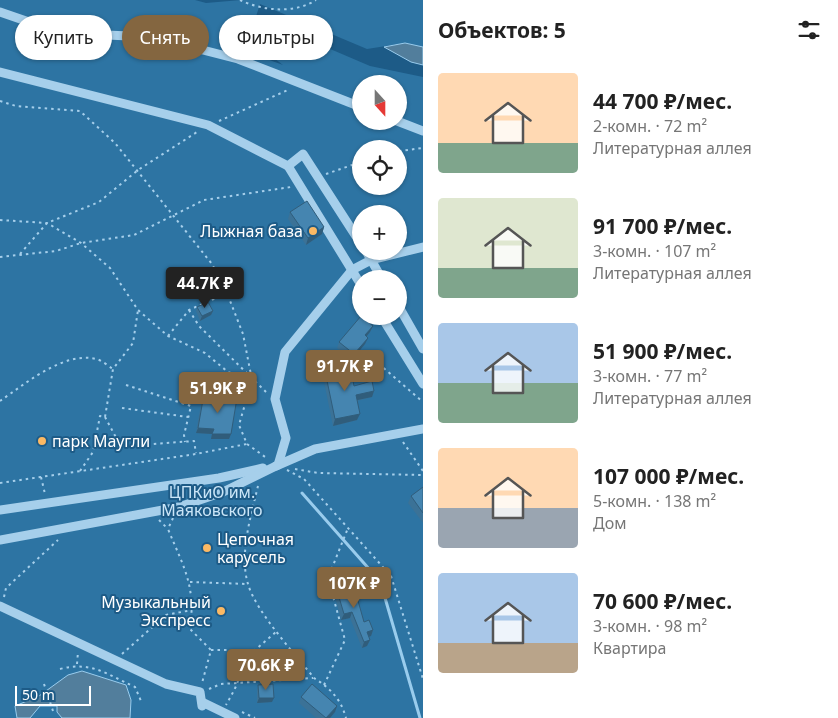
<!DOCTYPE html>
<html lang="ru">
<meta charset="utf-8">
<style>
body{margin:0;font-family:"Noto Sans",sans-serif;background:#f6f6f6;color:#222;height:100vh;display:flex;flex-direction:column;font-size:19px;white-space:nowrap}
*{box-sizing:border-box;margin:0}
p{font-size:16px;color:#767676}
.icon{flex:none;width:28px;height:28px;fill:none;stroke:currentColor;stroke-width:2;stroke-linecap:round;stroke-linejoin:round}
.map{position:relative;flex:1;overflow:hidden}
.panel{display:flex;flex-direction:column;background:#fff;width:415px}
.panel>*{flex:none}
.top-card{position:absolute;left:15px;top:15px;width:332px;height:45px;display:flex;gap:10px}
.needle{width:32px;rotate:159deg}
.controls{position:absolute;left:352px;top:75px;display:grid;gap:10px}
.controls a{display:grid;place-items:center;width:55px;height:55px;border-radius:50%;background:#fff;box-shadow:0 1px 4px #0004;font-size:25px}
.scale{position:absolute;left:15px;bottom:12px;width:76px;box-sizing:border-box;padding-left:5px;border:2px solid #fff;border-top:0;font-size:14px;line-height:18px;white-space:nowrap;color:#fff;-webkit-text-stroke:4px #1d5b87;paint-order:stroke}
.price{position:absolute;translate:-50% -42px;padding:0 11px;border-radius:5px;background:#846640;color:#fff;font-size:16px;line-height:32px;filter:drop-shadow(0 1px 2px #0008)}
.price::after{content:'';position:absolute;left:50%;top:30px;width:15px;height:11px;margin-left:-8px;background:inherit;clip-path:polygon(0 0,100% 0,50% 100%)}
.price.current{background:#222;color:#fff}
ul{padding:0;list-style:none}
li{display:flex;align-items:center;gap:15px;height:125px;padding:0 15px}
li span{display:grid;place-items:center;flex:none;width:140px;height:100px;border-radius:5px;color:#555}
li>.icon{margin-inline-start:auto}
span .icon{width:60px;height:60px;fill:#fffc;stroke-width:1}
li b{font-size:21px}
h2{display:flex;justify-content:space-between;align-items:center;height:60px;padding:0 15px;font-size:21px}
.pill{padding:0 18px;border-radius:22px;background:#fff;box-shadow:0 1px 4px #0004;font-size:18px;line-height:45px}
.pill.current{background:#846640;color:#fff}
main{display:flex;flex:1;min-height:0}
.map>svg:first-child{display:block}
.green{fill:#2d74a3;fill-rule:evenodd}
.water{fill:#527e9c;stroke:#99cced}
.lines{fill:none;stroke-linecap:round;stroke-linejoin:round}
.stream{stroke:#99cced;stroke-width:3}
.path{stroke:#a6cfeb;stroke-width:2;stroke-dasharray:2.5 4;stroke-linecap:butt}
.minor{stroke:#a6cfeb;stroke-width:9}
.wall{fill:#3b7297}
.shaded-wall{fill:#305d7b}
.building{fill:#4585b0;stroke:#305d7b}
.poi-dot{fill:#fbb964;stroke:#1d5b87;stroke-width:2}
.labels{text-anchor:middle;stroke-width:4;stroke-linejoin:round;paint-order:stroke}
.poi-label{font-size:16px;fill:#fff;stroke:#1d5b87;text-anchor:end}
.park-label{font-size:16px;fill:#cbe6f8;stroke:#1d5b87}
</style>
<main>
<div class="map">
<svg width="423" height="718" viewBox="0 0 423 718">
<rect width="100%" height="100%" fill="#1d5b87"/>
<path class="green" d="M0 0H195L206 3 241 0H423V47L405 43 367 49 260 4 245 51 283 65 253 42 267 22 370 66 423 77V718H0ZM361 84H399V121H361ZM361 149H399V186H361ZM361 214H399V251H361ZM361 279H399V316H361Z"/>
<g class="water">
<path d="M405 43 423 47V65L411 62 384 47Z"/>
<path d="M82 671 126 685 131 700 130 718H62L57 712V706H40L30 718H17L15 706 39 696 68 675Z"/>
</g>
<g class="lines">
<path class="stream" d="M302 493 370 570 383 591 420 718"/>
<g class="path">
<path d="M240 0C263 11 294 14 316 0"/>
<path d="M0 101 16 106 80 111 115 143 212 264 227 293 243 334 252 380 239 425 247 444 268 459"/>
<path d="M219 121 290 89"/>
<path d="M399 151 423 148"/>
<path d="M326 174 361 162"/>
<path d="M0 220 47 223 81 243 110 268 138 310 168 336 205 353 228 372 252 380"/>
<path d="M20 254 47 223 99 202 138 170 197 132"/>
<path d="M0 257 56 251 81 243 134 235 204 200 291 187"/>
<path d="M189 310 199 326 266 392"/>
<path d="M168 336 189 310 227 293"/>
<path d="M364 351 423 402"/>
<path d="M126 385 191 406 184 435 185 442"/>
<path d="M0 401C25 384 64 351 96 359 102 360 108 366 113 369"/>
<path d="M122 408 188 417"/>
<path d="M105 417 119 443 126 446 194 441 196 453"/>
<path d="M403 442 423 471"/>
<path d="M295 469 318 473 423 475"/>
<path d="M287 470 304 479 391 576 423 679"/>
<path d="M80 471 93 452 100 416 105 417 113 369 133 343 138 310"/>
<path d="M41 477 45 494"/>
<path d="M0 483 196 454 247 444"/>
<path d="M258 486C251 515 239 555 248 584 256 612 295 654 314 678 330 688 341 699 346 718"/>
<path d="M173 518 168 529C184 568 196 586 190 629L211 650 202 683"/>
<path d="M159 520 168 529"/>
<path d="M190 582 248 584"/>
<path d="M4 597 6 588 58 540"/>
<path d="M211 650H229C249 668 237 685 226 705"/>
<path d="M122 654 166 615 192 610"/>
<path d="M77 664 78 652"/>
<path d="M239 664 277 631"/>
<path d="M60 669C92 661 106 674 135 687L141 701"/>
<path d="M44 684 53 711"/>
<path d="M324 685 345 640 328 578 348 528"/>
<path d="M209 689 221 684 313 678"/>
<path d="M242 712 255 718"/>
</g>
<g class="minor">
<path d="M0 12 61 33 152 37 238 59 361 107"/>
<path d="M0 72 208 125 288 166 303 154 361 244"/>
<path d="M397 121 423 131"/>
<path d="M288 166 361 285"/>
<path d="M366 251 382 279"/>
<path d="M399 307 423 349"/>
<path d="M381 316 423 384"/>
<path d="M276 466 315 449 423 429"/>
<path d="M0 510 219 478 263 468"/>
<path d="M0 540 179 507 223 492 278 465 286 438 275 399 285 352 352 270 371 260 423 247"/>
<path d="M0 606 166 684 200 692 202 706"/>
<path d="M202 702 235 718"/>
</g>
</g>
<g class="wall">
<path d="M290 212 324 227 322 234 306 245 288 219Z"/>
<path d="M197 307 213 311 211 315 200 321 196 311Z"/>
<path d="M373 326 370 332 366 337 365 344 351 361 337 348 339 342Z"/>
<path d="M325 371 354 386 374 391 372 397 357 401V420L333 426 323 377Z"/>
<path d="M204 394 218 398 231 434 229 439H211L212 434 196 433 202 398Z"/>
<path d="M423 487V523L408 503 411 496Z"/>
<path d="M336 587 364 622 373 630 371 636 368 637 370 640 367 646 362 648 350 618 341 620 334 593Z"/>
<path d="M258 685 272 702 257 703V690Z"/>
<path d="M301 697 337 706 335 712 330 718H316L299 703Z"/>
</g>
<g class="shaded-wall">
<path d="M324 227 322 234 306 245 308 238Z"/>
<path d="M213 311 211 315 200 321 202 316Z"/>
<path d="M373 326 370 332 362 342 365 335Z"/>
<path d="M368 338 365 344 351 361 354 354Z"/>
<path d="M374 391 372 397 353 401 356 395Z"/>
<path d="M360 414 357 420 333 426 335 419Z"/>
<path d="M198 428 214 429 212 434 196 433Z"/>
<path d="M212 434H231L229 439H211Z"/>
<path d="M352 612 350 618 341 620 344 614Z"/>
<path d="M373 630 371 636 365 638 367 632Z"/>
<path d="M370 640 367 646 362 648 364 642Z"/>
<path d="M259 698H274L272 702 257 703Z"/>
<path d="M337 706 335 712 330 718H326Z"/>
</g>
<g class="building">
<path d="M307 201 324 227 308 238 290 212Z"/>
<path d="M208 302 213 311 202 316 197 307Z"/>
<path d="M361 316 373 326 365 335 368 338 354 354 339 342Z"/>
<path d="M350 366 354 386 372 381 374 391 356 395 360 414 335 419 325 371Z"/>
<path d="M220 392 237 398 231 434H212L214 429 198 428 204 394 218 399Z"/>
<path d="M423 487V513L411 496Z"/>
<path d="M353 583 364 622 369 620 373 630 367 632 370 640 364 642 352 612 344 614 336 587Z"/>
<path d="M273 684 274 698H259L258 685Z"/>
<path d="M312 684 337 706 326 718 301 697Z"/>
</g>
<g class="poi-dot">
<circle cx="313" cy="231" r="5"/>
<circle cx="42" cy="441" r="5"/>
<circle cx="207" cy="548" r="5"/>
<circle cx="221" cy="611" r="5"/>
</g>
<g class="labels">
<g class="poi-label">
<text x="303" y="237">Лыжная база</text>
<text x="52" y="447" text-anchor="start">парк Маугли</text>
<text x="217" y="545" text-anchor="start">Цепочная<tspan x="217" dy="18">карусель</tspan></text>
<text x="211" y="608">Музыкальный<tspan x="211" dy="18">Экспресс</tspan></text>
</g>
<g class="park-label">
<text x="212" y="498">ЦПКиО им.<tspan x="212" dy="18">Маяковского</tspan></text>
</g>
</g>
</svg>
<div class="controls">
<a><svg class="needle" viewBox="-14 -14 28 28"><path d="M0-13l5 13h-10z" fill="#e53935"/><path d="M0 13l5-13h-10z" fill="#767676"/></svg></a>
<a><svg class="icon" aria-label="locate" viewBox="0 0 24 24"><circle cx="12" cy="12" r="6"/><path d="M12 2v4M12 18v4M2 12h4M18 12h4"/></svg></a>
<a>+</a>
<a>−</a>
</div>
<div class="scale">50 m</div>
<b class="price current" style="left:205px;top:309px">44.7K ₽</b>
<b class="price" style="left:345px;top:392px">91.7K ₽</b>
<b class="price" style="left:218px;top:414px">51.9K ₽</b>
<b class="price" style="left:354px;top:609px">107K ₽</b>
<b class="price" style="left:266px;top:691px">70.6K ₽</b>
<div class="top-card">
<a class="pill">Купить</a>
<a class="pill current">Снять</a>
<a class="pill">Фильтры</a>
</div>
</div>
<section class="panel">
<h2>Объектов: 5<svg class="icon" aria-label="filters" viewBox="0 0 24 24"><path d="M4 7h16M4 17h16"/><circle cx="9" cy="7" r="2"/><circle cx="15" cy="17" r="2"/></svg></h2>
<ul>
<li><span style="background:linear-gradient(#ffd9b3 70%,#7fa58c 0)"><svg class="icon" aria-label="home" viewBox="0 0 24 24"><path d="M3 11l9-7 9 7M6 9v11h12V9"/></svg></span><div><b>44 700 ₽/мес.</b><p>2-комн. · 72 m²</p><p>Литературная аллея</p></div></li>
<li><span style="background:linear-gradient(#dfe7d0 70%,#7fa58c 0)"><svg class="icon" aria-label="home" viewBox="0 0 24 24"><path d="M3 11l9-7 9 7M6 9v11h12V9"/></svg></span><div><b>91 700 ₽/мес.</b><p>3-комн. · 107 m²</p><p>Литературная аллея</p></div></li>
<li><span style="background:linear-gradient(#a9c7e8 60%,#7fa58c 0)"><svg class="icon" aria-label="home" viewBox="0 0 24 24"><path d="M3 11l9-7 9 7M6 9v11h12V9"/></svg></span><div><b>51 900 ₽/мес.</b><p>3-комн. · 77 m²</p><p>Литературная аллея</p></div></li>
<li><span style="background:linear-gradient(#ffd9b3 60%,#9aa5b1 0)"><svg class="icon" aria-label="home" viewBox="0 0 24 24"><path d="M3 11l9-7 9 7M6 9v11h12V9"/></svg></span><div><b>107 000 ₽/мес.</b><p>5-комн. · 138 m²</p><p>Дом</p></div></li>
<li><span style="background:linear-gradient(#a9c7e8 70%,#b9a48a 0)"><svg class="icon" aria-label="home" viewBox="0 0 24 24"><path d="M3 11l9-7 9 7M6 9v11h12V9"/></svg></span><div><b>70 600 ₽/мес.</b><p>3-комн. · 98 m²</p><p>Квартира</p></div></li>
</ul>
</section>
</main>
